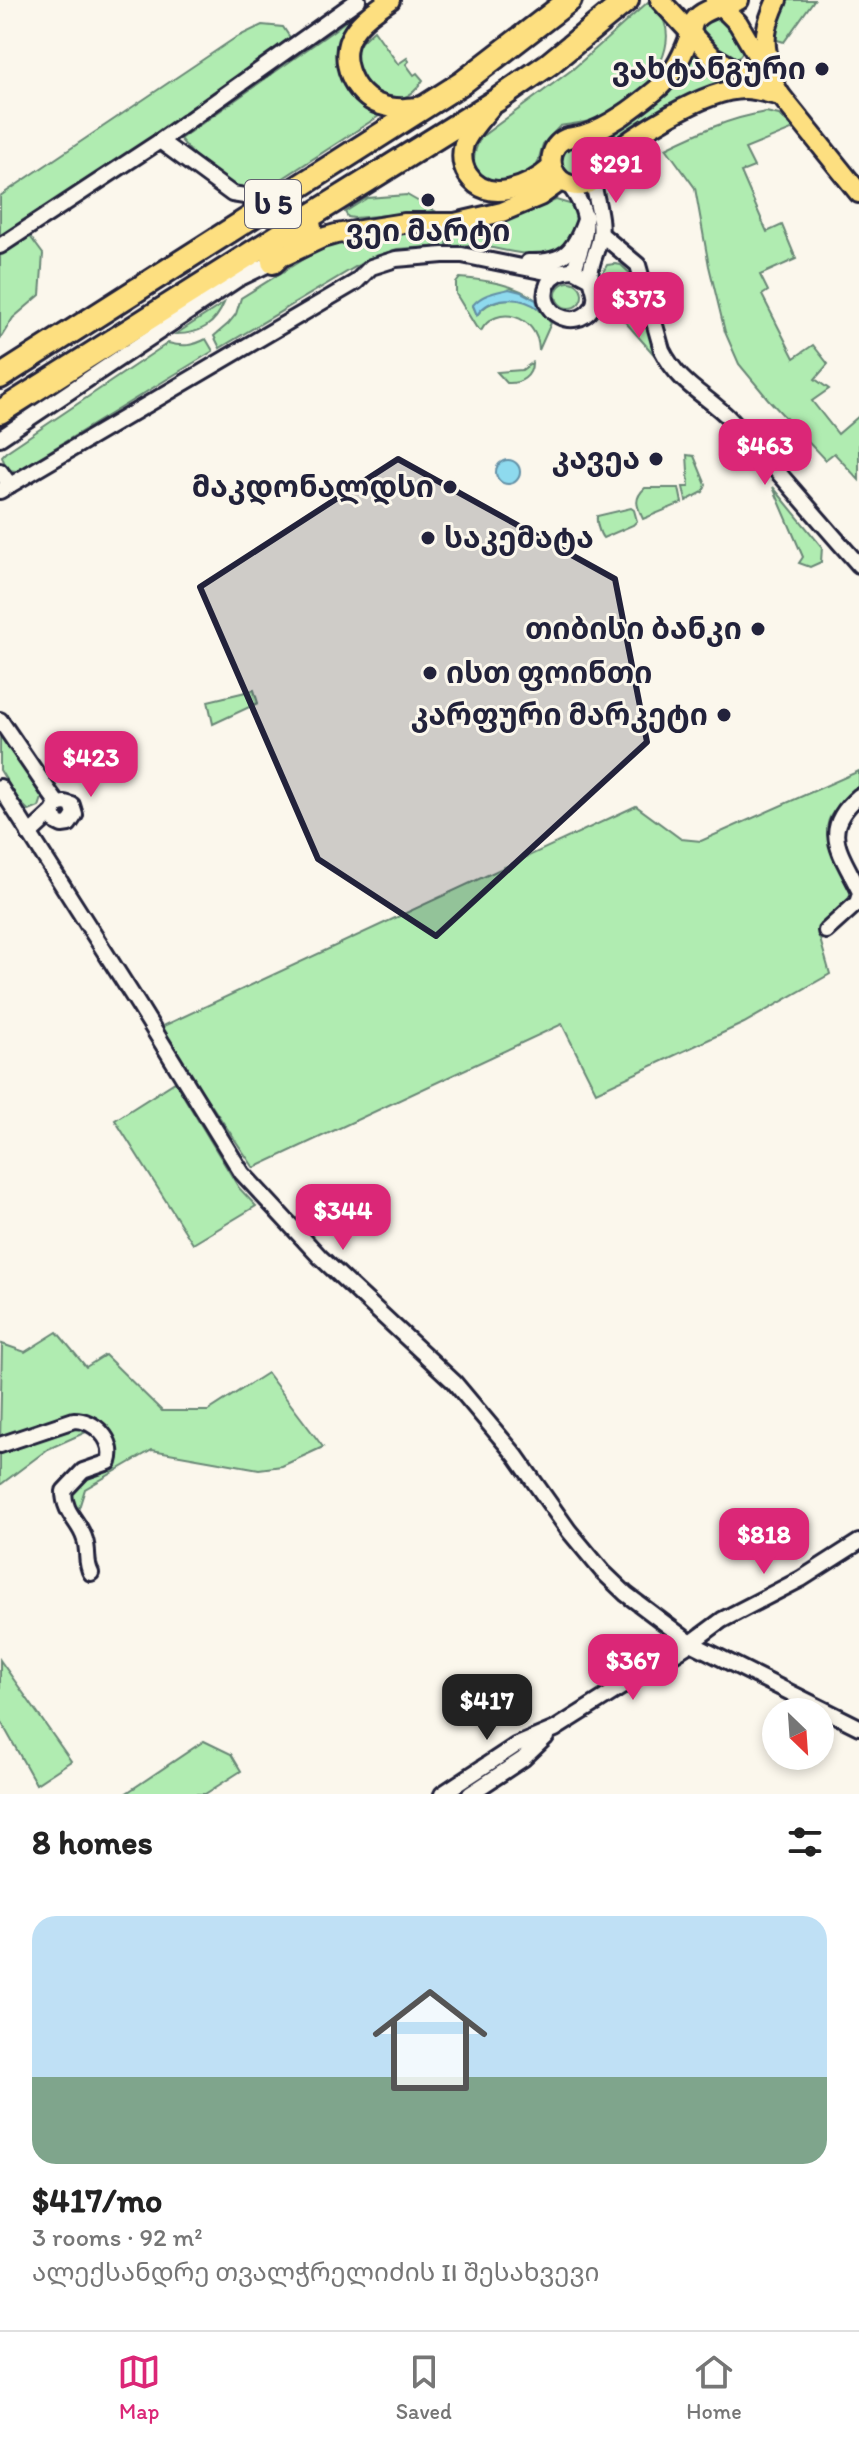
<!DOCTYPE html>
<meta charset="utf-8">
<style>
body{margin:0;font-family:Itim,"Noto Sans Georgian",sans-serif;background:#f2f2f2;color:#222;height:100vh;display:flex;flex-direction:column;font-size:30px;white-space:nowrap}
*{box-sizing:border-box;margin:0}
p{font-size:26px;color:#767676}
.icon{flex:none;width:44px;height:44px;fill:none;stroke:currentColor;stroke-width:2;stroke-linecap:round;stroke-linejoin:round}
.map{position:relative;height:1794px;overflow:hidden}
.details{display:flex;flex-direction:column;background:#fff;flex:1}
.details>*{flex:none}
.needle{width:52px;rotate:155deg}
.buttons{position:absolute;left:762px;top:1698px;display:grid;gap:16px}
.buttons a{display:grid;place-items:center;width:72px;height:72px;border-radius:50%;background:#fff;box-shadow:0 4px 12px #0003;font-size:40px}
.price{position:absolute;translate:-50% -68px;padding:0 18px;border-radius:16px;background:#db2777;color:#fff;font-size:26px;line-height:52px;filter:drop-shadow(0 2px 4px #0008)}
.price::after{content:'';position:absolute;left:50%;top:48px;width:24px;height:18px;margin-left:-12px;background:inherit;clip-path:polygon(0 0,100% 0,50% 100%)}
.price.active{background:#222;color:#fff}
ul{padding:0;list-style:none}
li{display:grid;align-content:center;gap:16px;height:424px;padding:0 32px}
li span{display:grid;place-items:center;height:248px;border-radius:24px;color:#555}
li>.icon{margin-inline-start:auto}
span .icon{width:144px;height:144px;fill:#fffc;stroke-width:1}
li b{font-size:34px}
h2{display:flex;justify-content:space-between;align-items:center;height:96px;padding:0 32px;font-size:34px}
.tab-bar{display:flex;justify-content:space-around;align-items:center;height:112px;border-top:2px solid #e0e0e0;background:#fff;font-size:22px;color:#767676}
.tab-bar a{display:grid;justify-items:center;gap:4px}
.tab-bar .active{color:#db2777}
.map>svg:first-child{display:block}
.green{fill:#b0ecb1;stroke:#698776;stroke-width:2}
.water{fill:#8edaee;stroke:#6390a6;stroke-width:2}
.lines{fill:none;stroke-linecap:round;stroke-linejoin:round}
.minor-casing{stroke:#22223b;stroke-width:20}
.major-casing{stroke:#22223b;stroke-width:24}
.highway-casing{stroke:#22223b;stroke-width:28}
.minor{stroke:#fbf7ec;stroke-width:14}
.major{stroke:#fddf80;stroke-width:18}
.highway{stroke:#fddf80;stroke-width:22}
.marked{fill:#22223b;fill-opacity:0.2;stroke:#22223b;stroke-width:6;stroke-linejoin:round}
.poi-dot{fill:#22223b;stroke:#fbf7ec;stroke-width:3}
.labels{text-anchor:middle;stroke-width:6;stroke-linejoin:round;paint-order:stroke}
.shield{fill:#fbf7ec;stroke:#636270;stroke-width:2}
.shield-label{font-size:28px;font-weight:bold;fill:#22223b}
.poi-label{font-size:30px;font-weight:bold;fill:#22223b;stroke:#fbf7ec;text-anchor:end}
</style>
<div class="map">
<svg width="859" height="1794" viewBox="0 0 859 1794">
<rect width="100%" height="100%" fill="#fbf7ec"/>
<filter id="ink" filterUnits="userSpaceOnUse"><feTurbulence type="fractalNoise" baseFrequency=".0125" numOctaves="2"/><feDisplacementMap in="SourceGraphic" scale="16" xChannelSelector="R" yChannelSelector="G"/><feConvolveMatrix kernelMatrix="1 2 1 2 8 2 1 2 1" color-interpolation-filters="sRGB"/></filter>
<g filter="url(#ink)">
<g class="green">
<path d="M372 0H381L349 30C349 67 339 100 379 116L271 186C260 188 244 193 233 188 211 178 195 156 180 139L333 31Z"/>
<path d="M786 0H814L784 42 774 39 777 24Z"/>
<path d="M648 2C653 8 661 15 664 21 678 55 638 103 608 116 593 122 576 123 560 126L543 144 536 169 524 179 491 184C471 170 470 158 481 137L573 69Z"/>
<path d="M711 18C726 19 741 38 743 52L738 58 726 59 703 33 704 22Z"/>
<path d="M262 25 283 27 293 42 0 238V196L235 38Z"/>
<path d="M374 30 398 64 407 58 409 61 406 64 414 75 417 73 423 80C400 121 346 89 354 55 357 44 366 37 374 30Z"/>
<path d="M693 47 717 73 734 82 653 114 611 146 603 135Z"/>
<path d="M766 112 779 115 794 129 745 149 754 167 741 172 767 232 782 225 796 259 760 275 768 291 762 295 794 358 813 345 828 364 815 379 829 389 812 401 838 434 859 416V480L834 453 825 460 768 399 739 364 725 332 709 266 695 188 666 148C699 132 730 118 766 112Z"/>
<path d="M583 144 591 157C586 189 547 173 563 147Z"/>
<path d="M407 195 435 211 354 218 348 217 345 212 367 198Z"/>
<path d="M556 200 573 205C580 215 578 224 572 235 552 271 503 246 471 245 465 245 458 246 452 246V230C488 228 522 214 556 200Z"/>
<path d="M448 230 447 246 397 249 367 260 220 348 214 336 228 324 236 314 241 298 324 246 348 237 395 231Z"/>
<path d="M29 235 43 254 40 295 13 318 0 339V255Z"/>
<path d="M615 264 621 265 637 280 665 367 605 299C601 286 599 277 607 265Z"/>
<path d="M460 278C486 280 515 284 536 300L521 292 473 306 477 315C489 298 515 295 532 304 540 308 545 317 551 323L539 350C538 314 495 304 481 331L476 327 456 294V283Z"/>
<circle cx="569" cy="295" r="13"/>
<path d="M224 303C215 325 200 334 176 334Z"/>
<path d="M206 339 213 351 17 471C6 471 5 465 2 456L6 452 168 343C183 347 193 346 206 339Z"/>
<path d="M532 363C532 376 521 384 507 383L497 372 522 370Z"/>
<path d="M687 455 694 456 706 485 703 492 686 501 683 487H689Z"/>
<path d="M773 487 822 547 821 562 810 567 799 563 803 557Z"/>
<path d="M645 488H679L682 503 643 519C637 506 633 499 645 488Z"/>
<path d="M631 508 634 510 637 521 633 525 603 538C599 533 596 522 597 516Z"/>
<path d="M254 690 258 703 213 724 208 701Z"/>
<path d="M0 732 42 798 39 807 29 811 20 802 0 770Z"/>
<path d="M859 771V790C851 797 840 803 834 811 813 837 847 871 852 897L818 932 830 974 744 1023 596 1092 562 1024 254 1168 159 1028 636 806 681 839 701 841Z"/>
<path d="M175 1082 239 1188 256 1206 193 1244 115 1120Z"/>
<path d="M57 1332 86 1367 105 1355 162 1411H208L267 1373 323 1447 282 1466 259 1469 152 1450 85 1489 79 1508 73 1510 68 1501 73 1484 111 1464 94 1421 0 1442 2 1344 25 1352Z"/>
<path d="M87 1424 86 1432 48 1449 0 1485V1450L59 1430Z"/>
<path d="M0 1660 71 1761 36 1784 0 1720Z"/>
<path d="M204 1741 231 1754 241 1771 205 1794H125Z"/>
</g>
<g class="water">
<path d="M509 289 521 292 536 300 539 309C521 295 490 295 477 315L473 305C482 294 496 292 509 289Z"/>
<circle cx="508" cy="472" r="12"/>
</g>
<g class="lines">
<g class="minor-casing">
<g id="minor">
<path d="M160 141 232 194 264 199 277 196"/>
<path d="M569 185C594 219 586 232 574 270"/>
<path d="M601 234 638 265 662 350C680 386 706 394 731 420 775 467 816 517 859 565"/>
<path d="M0 246 160 141 358 0"/>
<path d="M528 262C565 263 575 251 586 217"/>
<path d="M591 279 574 270C563 270 553 274 548 284 535 312 575 333 592 308 599 297 593 289 591 278 588 265 599 249 600 236 603 218 595 198 593 180"/>
<path d="M0 438 238 279 273 262"/>
<path d="M0 471 10 485"/>
<path d="M0 491 356 282 371 267 396 259 443 255H462L546 272 565 271"/>
<path d="M0 720 50 793 58 804 65 803 72 805 75 815 69 824 62 825 56 822 53 812"/>
<path d="M0 787 138 1004 242 1173 320 1257 454 1382 516 1456 569 1531 603 1572 626 1594 691 1643 859 1727"/>
<path d="M859 796C819 830 840 851 859 890"/>
<path d="M29 834 53 812 56 806"/>
<path d="M826 931 857 903 859 897"/>
<path d="M0 1445 74 1420C94 1420 116 1440 109 1462L83 1471 64 1491C64 1515 80 1521 85 1540 89 1552 85 1563 91 1573"/>
<path d="M442 1794 515 1746 555 1729 691 1643 722 1620 801 1579 859 1542"/>
<path d="M470 1794 523 1759 546 1737"/>
</g>
</g>
<g class="major-casing">
<g id="major">
<path d="M390 0C377 9 361 20 353 33 336 58 354 97 381 105 395 110 411 108 425 106"/>
<path d="M660 0 712 56 765 87"/>
<path d="M715 0 738 23 781 96 859 193"/>
<path d="M771 67C761 42 766 24 777 0"/>
<path d="M490 108C481 119 469 131 464 144 461 155 462 166 468 175 488 206 530 186 552 167"/>
<path d="M580 136C614 147 602 193 571 185 554 181 546 161 556 146 564 136 572 138 583 135 610 127 635 107 656 90 672 77 682 57 689 38 691 33 692 25 694 21 703 8 725 6 739 0"/>
<path d="M602 162C633 136 704 89 745 89 757 89 770 94 781 96"/>
<path d="M286 255 322 238 336 234 404 223H455L502 212 540 196 561 181"/>
</g>
</g>
<g class="highway-casing">
<g id="highway">
<path d="M273 262 310 227"/>
<path d="M0 377 462 83 570 0"/>
<path d="M0 412 296 225 497 100 549 64 627 0"/>
</g>
</g>
<use href="#minor" class="minor"/>
<use href="#major" class="major"/>
<use href="#highway" class="highway"/>
</g>
</g>
<path class="marked" d="M398 459 615 579 647 742 436 936 318 859 200 587Z"/>
<g class="poi-dot">
<circle cx="822" cy="69" r="8"/>
<circle cx="428" cy="200" r="8"/>
<circle cx="656" cy="459" r="8"/>
<circle cx="450" cy="487" r="8"/>
<circle cx="428" cy="538" r="8"/>
<circle cx="758" cy="629" r="8"/>
<circle cx="430" cy="673" r="8"/>
<circle cx="724" cy="715" r="8"/>
</g>
<g class="labels">
<rect class="shield" x="245" y="180" width="56" height="48" rx="6"/>
<g class="shield-label">
<text x="273" y="214">ს 5</text>
</g>
<g class="poi-label">
<text x="806" y="79">ვახტანგური</text>
<text x="428" y="241" text-anchor="middle">ვეი მარტი</text>
<text x="640" y="469">კავეა</text>
<text x="434" y="497">მაკდონალდსი</text>
<text x="444" y="548" text-anchor="start">საკემატა</text>
<text x="742" y="639">თიბისი ბანკი</text>
<text x="446" y="683" text-anchor="start">ისთ ფოინთი</text>
<text x="708" y="725">კარფური მარკეტი</text>
</g>
</g>
</svg>
<div class="buttons">
<a><svg class="needle" viewBox="-14 -14 28 28"><path d="M0-13l5 13h-10z" fill="#e53935"/><path d="M0 13l5-13h-10z" fill="#767676"/></svg></a>
</div>
<b class="price" style="left:616px;top:205px">$291</b>
<b class="price" style="left:639px;top:340px">$373</b>
<b class="price" style="left:765px;top:487px">$463</b>
<b class="price" style="left:91px;top:799px">$423</b>
<b class="price" style="left:343px;top:1252px">$344</b>
<b class="price" style="left:764px;top:1576px">$818</b>
<b class="price" style="left:633px;top:1702px">$367</b>
<b class="price active" style="left:487px;top:1742px">$417</b>
</div>
<section class="details">
<h2>8 homes<svg class="icon" aria-label="filters" viewBox="0 0 24 24"><path d="M4 7h16M4 17h16"/><circle cx="9" cy="7" r="2"/><circle cx="15" cy="17" r="2"/></svg></h2>
<ul>
<li><span style="background:linear-gradient(#bfe0f5 65%,#7fa58c 0)"><svg class="icon" aria-label="home" viewBox="0 0 24 24"><path d="M3 11l9-7 9 7M6 9v11h12V9"/></svg></span><div><b>$417/mo</b><p>3 rooms · 92 m²</p><p>ალექსანდრე თვალჭრელიძის II შესახვევი</p></div></li>
</ul>
</section>
<nav class="tab-bar">
<a class="active"><svg class="icon" aria-label="map" viewBox="0 0 24 24"><path d="M3 6l6-2 6 2 6-2v14l-6 2-6-2-6 2zM9 4v14M15 6v14"/></svg>Map</a>
<a><svg class="icon" aria-label="saved" viewBox="0 0 24 24"><path d="M7 4h10v16l-5-4-5 4z"/></svg>Saved</a>
<a><svg class="icon" aria-label="home" viewBox="0 0 24 24"><path d="M3 11l9-7 9 7M6 9v11h12V9"/></svg>Home</a>
</nav>
